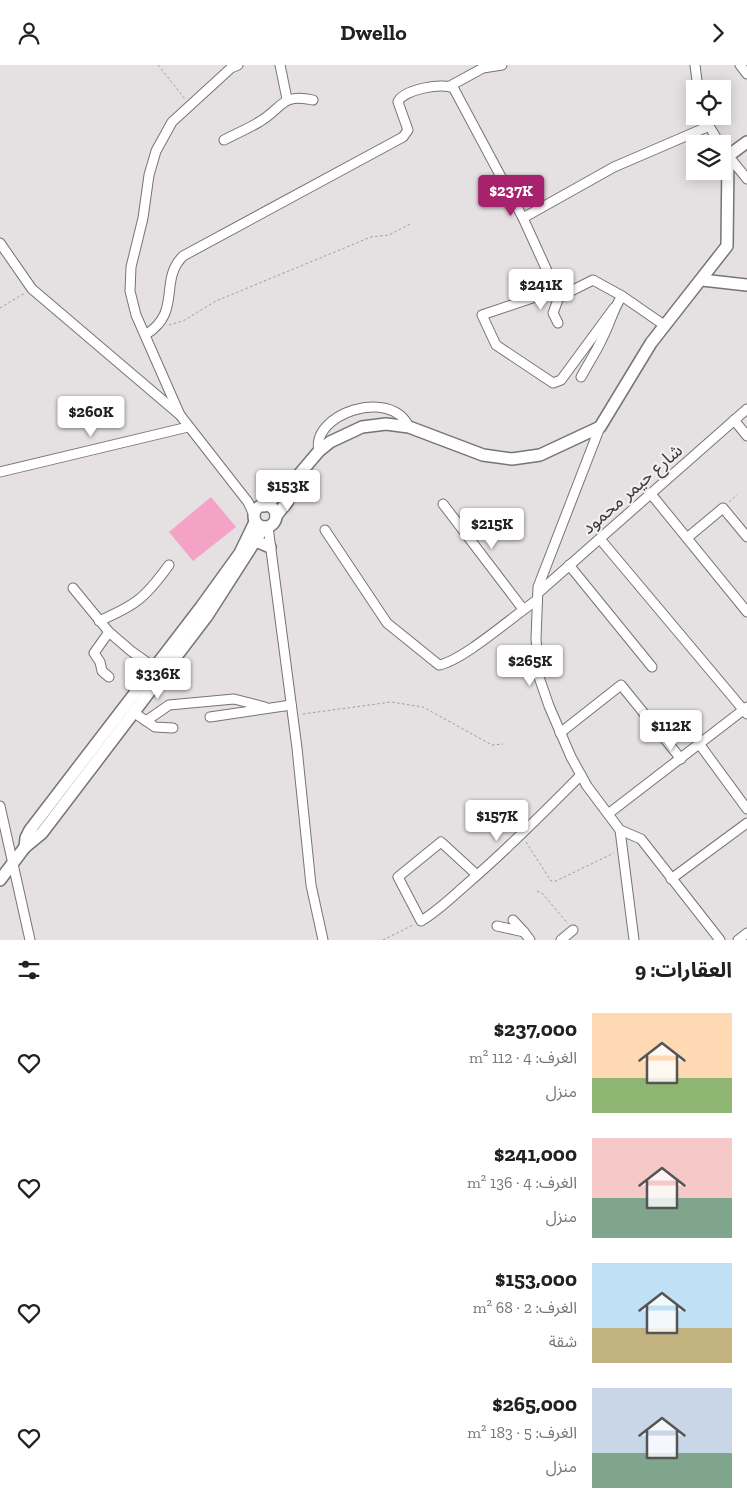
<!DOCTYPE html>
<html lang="ar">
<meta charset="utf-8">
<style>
body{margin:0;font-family:"Zilla Slab","Noto Sans Arabic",serif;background:#f2f2f2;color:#202124;direction:rtl;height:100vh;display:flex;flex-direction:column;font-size:19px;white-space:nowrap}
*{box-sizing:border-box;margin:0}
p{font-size:16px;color:#757577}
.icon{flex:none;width:28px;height:28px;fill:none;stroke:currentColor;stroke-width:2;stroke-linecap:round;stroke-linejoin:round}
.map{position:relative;height:875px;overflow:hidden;direction:ltr}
.panel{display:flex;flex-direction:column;background:#fff;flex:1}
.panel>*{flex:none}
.controls{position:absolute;left:686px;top:15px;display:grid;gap:10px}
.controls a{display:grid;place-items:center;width:45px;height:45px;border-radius:0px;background:#fff;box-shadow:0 2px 12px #0003;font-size:25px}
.price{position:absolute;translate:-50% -42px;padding:0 11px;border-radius:5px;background:#fff;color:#222;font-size:16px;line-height:32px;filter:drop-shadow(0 1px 2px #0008)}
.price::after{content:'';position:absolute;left:50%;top:30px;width:15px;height:11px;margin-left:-8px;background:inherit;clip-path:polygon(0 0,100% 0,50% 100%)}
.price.active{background:#a7226d;color:#fff}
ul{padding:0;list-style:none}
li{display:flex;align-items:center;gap:15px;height:125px;padding:0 15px}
li span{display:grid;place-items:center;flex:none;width:140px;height:100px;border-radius:0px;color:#555}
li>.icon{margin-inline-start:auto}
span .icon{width:60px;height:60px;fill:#fffc;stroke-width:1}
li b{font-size:21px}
h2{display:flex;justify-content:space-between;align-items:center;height:60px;padding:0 15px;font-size:21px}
header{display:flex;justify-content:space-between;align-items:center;height:65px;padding:0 15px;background:#fff;font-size:22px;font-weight:700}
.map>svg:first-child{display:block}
.green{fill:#f4a3c6}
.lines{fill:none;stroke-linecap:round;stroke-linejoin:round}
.minor-casing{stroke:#787375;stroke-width:11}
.major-casing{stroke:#787375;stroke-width:14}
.path{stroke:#9f9b9d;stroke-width:1;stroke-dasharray:2.5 2.5;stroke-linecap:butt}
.minor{stroke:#fff;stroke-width:9}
.major{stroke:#fff;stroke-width:11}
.labels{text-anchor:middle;stroke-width:4.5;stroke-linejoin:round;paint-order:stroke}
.street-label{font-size:18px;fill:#3b393a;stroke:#f2edef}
</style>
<header><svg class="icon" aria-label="forward" viewBox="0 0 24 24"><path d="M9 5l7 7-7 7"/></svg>Dwello<svg class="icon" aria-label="person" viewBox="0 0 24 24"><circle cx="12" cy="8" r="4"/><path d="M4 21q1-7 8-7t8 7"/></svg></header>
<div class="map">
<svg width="747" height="875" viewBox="0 0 747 875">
<rect width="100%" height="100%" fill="#e5e0e2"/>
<path class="green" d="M211 432 236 462 193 496 169 467Z"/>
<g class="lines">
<g class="minor-casing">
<g id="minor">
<path d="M280 0 287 34"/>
<path d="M695 0 698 24"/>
<path d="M740 0 747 9"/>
<path d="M450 21 483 3 502 0"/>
<path d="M703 51 720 79"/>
<path d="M224 75C235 69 248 64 259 57 283 43 281 28 313 35"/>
<path d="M722 83 747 114"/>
<path d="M0 178 32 224 180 350 248 437 254 450"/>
<path d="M556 225 482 250 496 280 553 318 561 315 614 243"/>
<path d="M558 258 553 248 559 232"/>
<path d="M664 260 622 231 593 215 559 232 523 153 614 102 707 62"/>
<path d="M145 270C183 247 158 216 183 191L403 72 408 65 398 37C402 25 445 16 454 24L523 153"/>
<path d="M581 312C588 299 596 287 602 274 610 259 613 244 622 231"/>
<path d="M180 350 136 250 130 226 131 202 143 153 149 110 156 86 172 57 231 3 238 0"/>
<path d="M734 355 747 371"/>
<path d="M600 362 538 522 536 574 539 612 549 641 571 692 587 721 620 765 634 875"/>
<path d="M319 386C310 350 390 321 409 362"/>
<path d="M0 407 188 362"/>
<path d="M651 429 747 547"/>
<path d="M443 439 523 544"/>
<path d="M268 462 297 683 311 820 323 875"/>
<path d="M325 465 387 558 439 600C464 595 513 551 537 535"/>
<path d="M687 473 723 443 747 472"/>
<path d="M600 474 747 649"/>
<path d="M569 500 652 602"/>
<path d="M73 523 109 567 131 586 155 603"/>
<path d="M538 528 747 344"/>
<path d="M99 556C136 540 145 533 169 500"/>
<path d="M109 612 102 606 100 597 94 588 109 567"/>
<path d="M133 647 155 662 173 663"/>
<path d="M210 652 291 640"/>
<path d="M146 656 169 640 234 634 265 642"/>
<path d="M560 668 621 620 681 694"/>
<path d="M700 680 747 744"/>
<path d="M0 741 30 875"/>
<path d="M608 749 747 642"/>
<path d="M620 765 641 774 720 875"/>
<path d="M477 810 441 777 398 812 421 856C438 846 453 831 468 818 508 784 544 747 581 710"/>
<path d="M671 814 747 758"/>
<path d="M513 855 524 867"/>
<path d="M497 861 524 867 530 875"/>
<path d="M561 875 573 865"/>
<path d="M738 875 747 868"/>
</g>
</g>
<g class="major-casing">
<g id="major">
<path d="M702 215 747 220"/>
<circle cx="265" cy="451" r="11"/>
<path d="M264 441 291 419 319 386 330 377 362 362 386 359 409 362 483 390 512 394 540 390 600 362 651 278 727 181 728 91 747 77"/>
<path d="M276 451 287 437 296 416"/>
<path d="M256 476 270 482"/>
<path d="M25 782 26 773 30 765 201 542 240 488 255 457"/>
<path d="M0 815 25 782 42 768 207 551 264 462"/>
</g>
</g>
<g class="path">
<path d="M158 0 185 34"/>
<path d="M0 243 25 228"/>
<path d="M169 260 183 256 216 236 371 172 389 170 410 159"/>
<path d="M729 437 737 430"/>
<path d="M303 649 391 637 423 642 492 680 503 679"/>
<path d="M526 777 551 816H556L614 788"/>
<path d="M537 826 543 829 568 859"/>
<path d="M383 875 413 860"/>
</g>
<use href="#minor" class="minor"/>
<use href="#major" class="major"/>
</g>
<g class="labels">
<g class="street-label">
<text transform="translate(632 424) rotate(-41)" y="6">شارع حيمر محمود</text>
</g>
</g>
</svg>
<div class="controls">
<a><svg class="icon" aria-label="locate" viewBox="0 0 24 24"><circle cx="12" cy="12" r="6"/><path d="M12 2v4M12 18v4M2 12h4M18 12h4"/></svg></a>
<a><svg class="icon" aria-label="layers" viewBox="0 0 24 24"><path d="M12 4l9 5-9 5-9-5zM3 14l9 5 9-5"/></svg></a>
</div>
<b class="price active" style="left:511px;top:152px">$237K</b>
<b class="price" style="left:541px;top:246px">$241K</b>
<b class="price" style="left:91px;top:373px">$260K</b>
<b class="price" style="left:288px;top:447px">$153K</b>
<b class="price" style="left:492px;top:485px">$215K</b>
<b class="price" style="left:530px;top:622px">$265K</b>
<b class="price" style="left:158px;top:635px">$336K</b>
<b class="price" style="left:671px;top:687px">$112K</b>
<b class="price" style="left:497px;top:777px">$157K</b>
</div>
<section class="panel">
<h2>العقارات: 9<svg class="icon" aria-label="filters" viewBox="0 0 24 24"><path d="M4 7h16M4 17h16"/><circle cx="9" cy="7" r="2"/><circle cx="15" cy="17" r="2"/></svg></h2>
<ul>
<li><span style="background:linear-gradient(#ffd9b3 65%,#8fb573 0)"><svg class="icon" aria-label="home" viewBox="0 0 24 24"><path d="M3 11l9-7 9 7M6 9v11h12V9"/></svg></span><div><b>$237,000</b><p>الغرف: 4 · 112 m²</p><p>منزل</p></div><svg class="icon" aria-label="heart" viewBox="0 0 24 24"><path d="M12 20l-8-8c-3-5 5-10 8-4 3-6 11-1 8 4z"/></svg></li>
<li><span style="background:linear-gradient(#f6c9c9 60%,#7fa58c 0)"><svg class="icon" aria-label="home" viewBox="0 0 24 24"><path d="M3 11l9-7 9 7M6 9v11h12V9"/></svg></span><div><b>$241,000</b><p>الغرف: 4 · 136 m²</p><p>منزل</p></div><svg class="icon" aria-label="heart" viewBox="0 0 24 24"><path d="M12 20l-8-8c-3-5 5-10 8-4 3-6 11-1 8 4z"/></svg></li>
<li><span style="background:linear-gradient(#bfe0f5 65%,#c2b280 0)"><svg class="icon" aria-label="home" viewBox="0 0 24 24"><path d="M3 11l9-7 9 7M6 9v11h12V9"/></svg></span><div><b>$153,000</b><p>الغرف: 2 · 68 m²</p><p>شقة</p></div><svg class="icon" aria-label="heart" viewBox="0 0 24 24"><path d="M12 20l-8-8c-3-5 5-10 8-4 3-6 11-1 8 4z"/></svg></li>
<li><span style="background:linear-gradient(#c9d6e8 65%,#7fa58c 0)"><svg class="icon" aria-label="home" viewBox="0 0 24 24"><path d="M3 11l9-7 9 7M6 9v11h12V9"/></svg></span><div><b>$265,000</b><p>الغرف: 5 · 183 m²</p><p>منزل</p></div><svg class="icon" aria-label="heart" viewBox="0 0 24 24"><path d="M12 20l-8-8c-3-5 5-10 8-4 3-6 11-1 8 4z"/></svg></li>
</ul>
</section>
